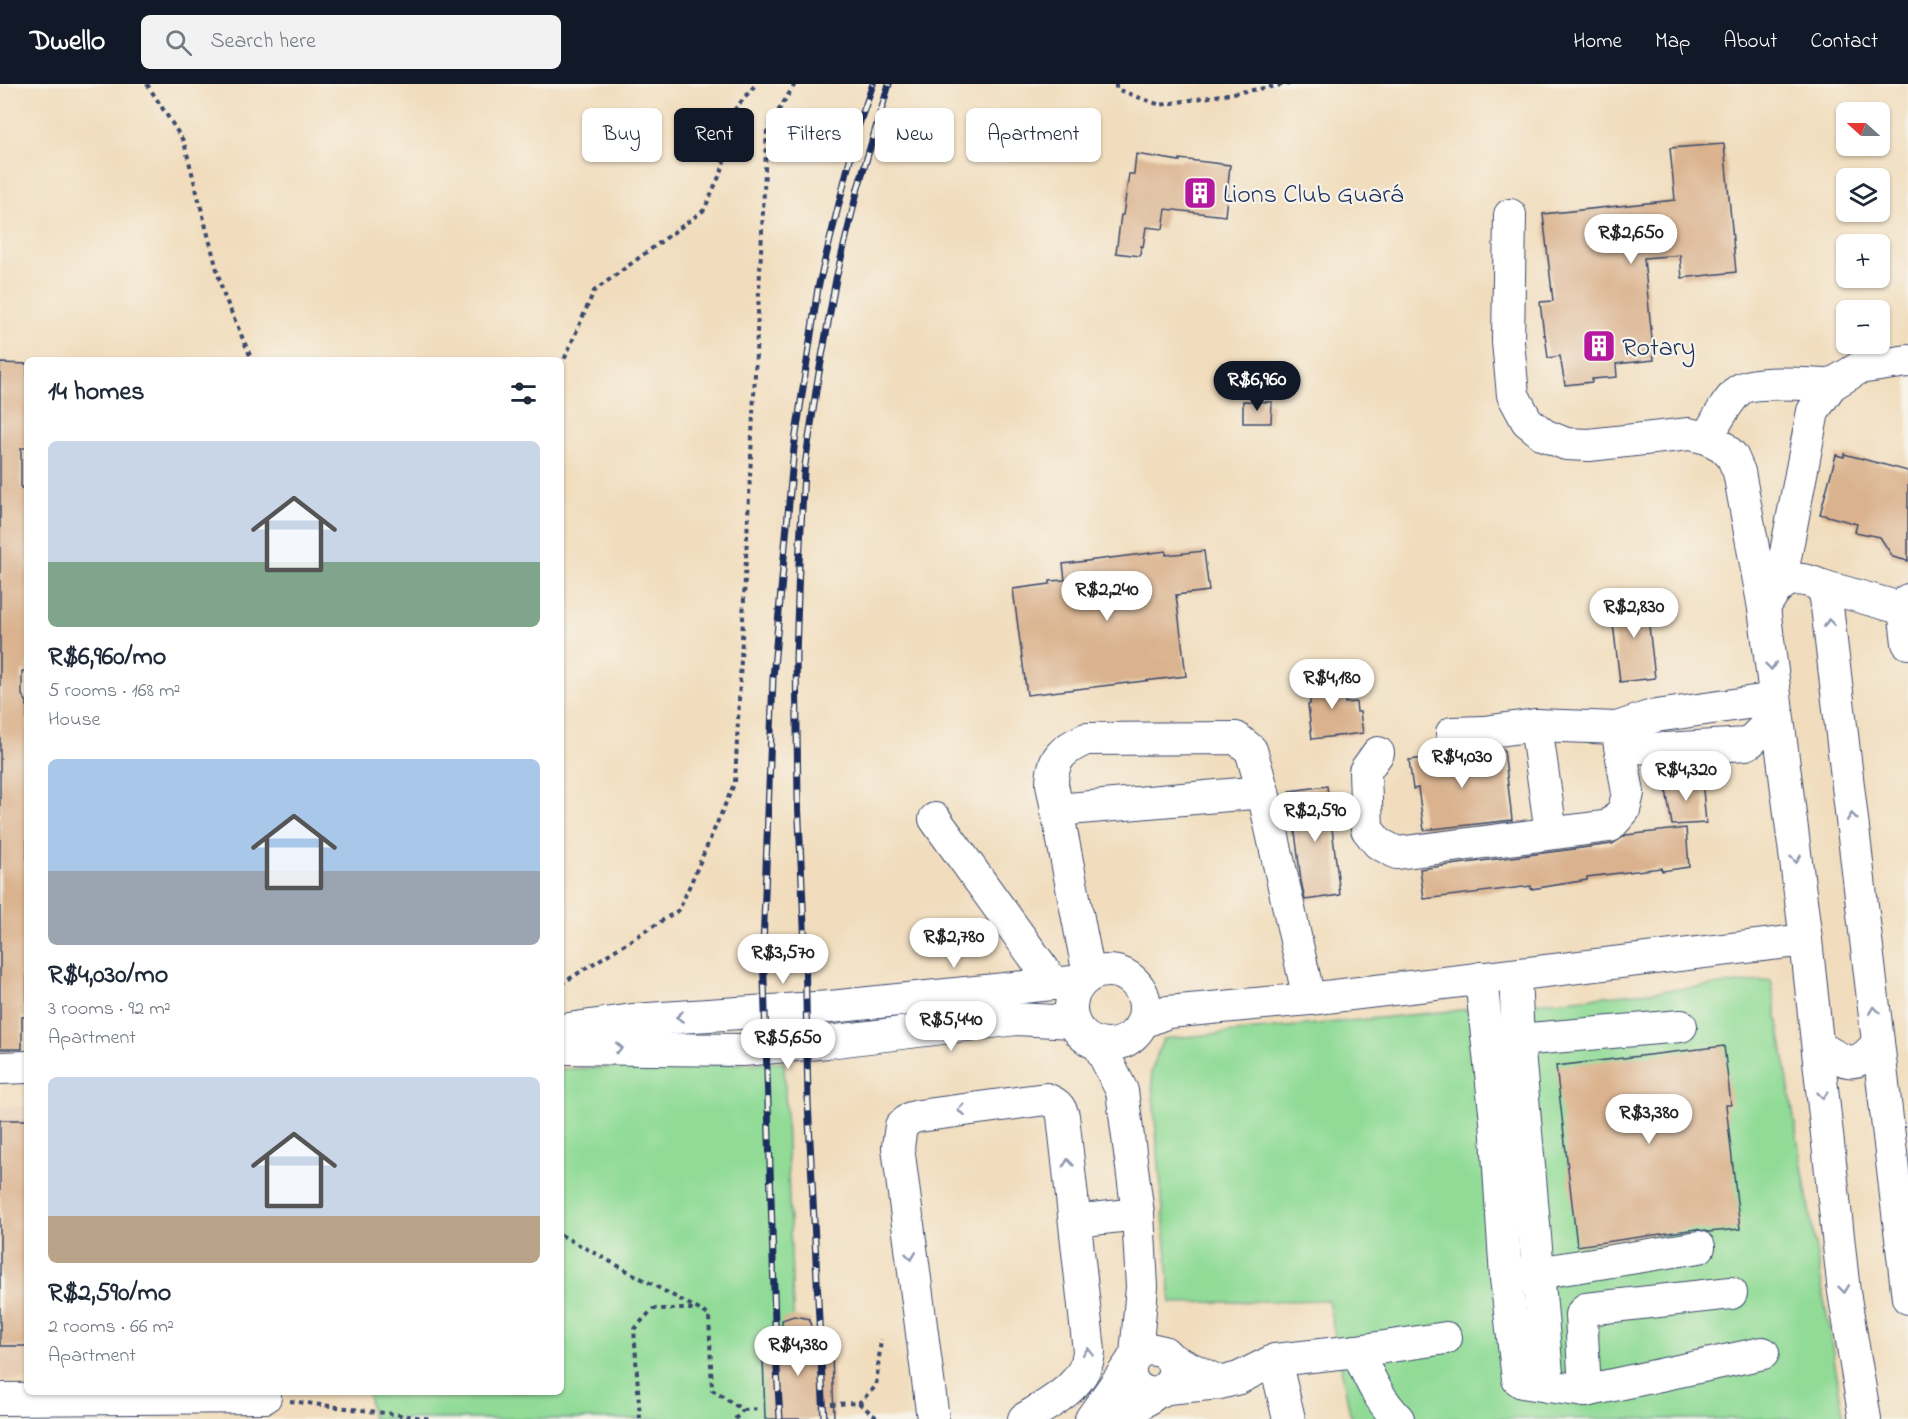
<!DOCTYPE html>
<meta charset="utf-8">
<style>
body{margin:0;font-family:"Indie Flower",sans-serif;background:#f2f2f3;color:#1f2937;height:100vh;display:flex;flex-direction:column;font-size:22px;white-space:nowrap}
*{box-sizing:border-box;margin:0}
p{font-size:20px;color:#747a83}
.icon{flex:none;width:33px;height:33px;fill:none;stroke:currentColor;stroke-width:2;stroke-linecap:round;stroke-linejoin:round}
.map{position:relative;flex:1;overflow:hidden}
.drawer{position:absolute;left:24px;top:273px;width:540px;height:1038px;display:flex;flex-direction:column;background:#fff;border-radius:9px;box-shadow:0 2px 4px #0004}
.drawer>*{flex:none}
.guide{position:absolute;left:582px;top:24px;width:570px;height:54px;display:flex;gap:12px}
.needle{width:39px;rotate:291deg}
.tools{position:absolute;left:1836px;top:18px;display:grid;gap:12px}
.tools a{display:grid;place-items:center;width:54px;height:54px;border-radius:9px;background:#fff;box-shadow:0 2px 4px #0004;font-size:30px}
.price{position:absolute;translate:-50% -51px;padding:0 14px;border-radius:21px;background:#fff;color:#222;font-size:20px;line-height:39px;filter:drop-shadow(0 2px 3px #0008)}
.price::after{content:'';position:absolute;left:50%;top:36px;width:18px;height:14px;margin-left:-9px;background:inherit;clip-path:polygon(0 0,100% 0,50% 100%)}
.price.on{background:#111827;color:#fff}
ul{padding:0;list-style:none}
li{display:grid;align-content:center;gap:12px;height:318px;padding:0 24px}
li span{display:grid;place-items:center;height:186px;border-radius:9px;color:#555}
li>.icon{margin-inline-start:auto}
span .icon{width:108px;height:108px;fill:#fffc;stroke-width:1}
li b{font-size:26px}
h2{display:flex;justify-content:space-between;align-items:center;height:72px;padding:0 24px;font-size:26px}
.pill{padding:0 21px;border-radius:9px;background:#fff;box-shadow:0 2px 4px #0004;font-size:21px;line-height:54px}
.pill.on{background:#111827;color:#fff}
header{display:flex;align-items:center;gap:36px;box-sizing:border-box;height:84px;padding:0 30px;background:#111827;color:#fff}
header strong{font-size:28px}
nav{display:flex;gap:33px;margin-inline-start:auto;font-size:21px}
.search{width:420px;height:54px;background:#f2f2f3;display:flex;align-items:center;gap:15px;box-sizing:border-box;padding:0 21px;border-radius:9px;color:#747a83;font-size:22px}
.map>svg:first-child{display:block}
.built{fill:#e7cfb7}
.green{fill:#91db97;stroke:#56857a;stroke-width:1.5}
.building{fill:#dab28e}
.lines{fill:none;stroke-linecap:round;stroke-linejoin:round}
.minor-casing{stroke:#3b496c;stroke-width:34}
.path{stroke:#3b496c;stroke-width:4;stroke-dasharray:4.5 4.5;stroke-linecap:butt}
.minor{stroke:#fff;stroke-width:32}
.rail-casing{stroke:#1b2f5e;stroke-width:7}
.rail{stroke:#f7f3e8;stroke-width:4.5;stroke-dasharray:14;stroke-linecap:butt}
.oneway{stroke:#8d97ae}
.labels{text-anchor:middle;stroke-width:4.5;stroke-linejoin:round;paint-order:stroke}
.poi-label{font-size:26px;fill:#1b2f5e;stroke:#f7f3e8;text-anchor:start}
</style>
<header>
<strong>Dwello</strong>
<div class="search"><svg class="icon" aria-label="search" viewBox="0 0 24 24"><circle cx="10" cy="10" r="6"/><path d="M15 15l6 6"/></svg>Search here</div>
<nav><a>Home</a><a>Map</a><a>About</a><a>Contact</a></nav>
</header>
<div class="map">
<svg width="1908" height="1335" viewBox="0 0 1908 1335">
<rect width="100%" height="100%" fill="#f7f3e8"/>
<filter id="ink" filterUnits="userSpaceOnUse"><feTurbulence type="fractalNoise" baseFrequency=".0167" numOctaves="2"/><feDisplacementMap in="SourceGraphic" scale="12" xChannelSelector="R" yChannelSelector="G"/><feConvolveMatrix kernelMatrix="1 2 1 2 8 2 1 2 1" color-interpolation-filters="sRGB"/></filter>
<filter id="wash" filterUnits="userSpaceOnUse"><feTurbulence type="fractalNoise" baseFrequency=".008" numOctaves="4" result="noise"/><feDisplacementMap in="SourceGraphic" scale="24" xChannelSelector="R" yChannelSelector="G"/><feGaussianBlur stdDeviation="1.35" result="paint"/><feColorMatrix in="noise" values="0 0 0 0 0 0 0 0 0 0 0 0 0 0 0 0 0 1.4 0 .05"/><feComposite in="paint" operator="in"/></filter>
<g filter="url(#wash)">
<rect width="100%" height="100%" fill="#f1ddbd"/>
<rect class="built" x="0" y="1023" width="27" height="273"/>
<g class="green">
<path d="M1771 896 1844 1335H1351L1328 1216 1171 1219 1151 988 1163 955Z"/>
<path d="M784 978 797 1335H372L368 1309 365 1308H561V985Z"/>
</g>
<g id="blocks">
<g class="building">
<path d="M1724 60 1736 188 1682 194 1680 171 1644 174 1654 276 1616 280 1617 293 1592 295V298L1565 301 1560 272 1548 274 1545 250 1544 251 1540 218 1553 217 1543 130 1675 116 1670 64Z"/>
<path d="M1136 70 1180 77V75L1230 81 1225 132 1166 125 1163 145 1146 143 1143 163 1141 162 1140 172 1116 169 1121 131H1123L1129 90H1134Z"/>
<path d="M0 279 27 280V364H21V404H27V587H22V611L27 618V933H22V965H0Z"/>
<path d="M1243 317 1272 318 1271 339H1243Z"/>
<path d="M1844 370 1908 387V477L1893 473 1880 453 1855 448 1857 440 1820 430 1836 371 1844 373Z"/>
<path d="M1166 467V471L1204 467 1209 507 1176 511 1186 592 1027 611 1013 505 1050 500V497L1065 496 1063 480Z"/>
<path d="M1645 507 1655 594 1620 598 1612 531 1622 530 1620 510Z"/>
<path d="M1342 593 1345 619 1356 618 1357 628H1360L1363 649 1312 655 1308 621 1310 620V597Z"/>
<path d="M1504 665 1512 736 1424 746 1418 704 1413 705 1409 676Z"/>
<path d="M1702 695 1706 739 1672 741 1665 700Z"/>
<path d="M1327 702 1340 811 1305 816 1301 797 1290 707Z"/>
<path d="M1686 744 1689 783 1662 787 1661 784 1587 793V796L1531 805V802L1424 815 1420 785 1612 760 1626 751Z"/>
<path d="M1724 962 1731 1021H1726L1740 1145 1708 1148 1696 1145 1577 1162 1556 982Z"/>
<rect x="0" y="1036" width="27" height="226"/>
<path d="M794 1232 810 1235 813 1271 832 1270 834 1335H765L763 1273 784 1272 782 1236Z"/>
</g>
</g>
</g>
<g filter="url(#ink)">
<use href="#blocks" fill-opacity="0" stroke="#3b496c" stroke-width="1.5"/>
<g class="lines">
<g class="minor-casing">
<g id="minor">
<path d="M1510 131 1508 258 1513 311 1527 337 1544 351 1566 360 1589 361 1689 350 1707 354 1722 362 1732 372 1739 388 1764 524 1806 856 1844 1208 1865 1335"/>
<path d="M1707 354C1716 338 1725 320 1738 307 1751 295 1812 301 1831 301"/>
<path d="M1780 500 1813 327 1831 301 1859 284 1908 277"/>
<path d="M1822 502 1904 525"/>
<path d="M1908 516 1904 525 1908 559"/>
<path d="M1764 524C1779 496 1791 488 1822 502L1826 514 1908 1214"/>
<path d="M1536 641 1551 749"/>
<path d="M1617 644 1649 633 1775 615"/>
<path d="M1620 662 1666 665 1746 660 1751 657 1777 631"/>
<path d="M1378 669 1365 687 1367 745 1378 759 1397 769 1610 742 1624 726 1628 709 1617 644 1536 641 1484 648 1452 649"/>
<path d="M1057 726 1263 708"/>
<path d="M935 735 1054 900"/>
<circle cx="1108" cy="924" r="37"/>
<path d="M1089 891 1052 700C1052 674 1063 665 1086 655L1236 654 1251 666 1263 708 1309 915"/>
<path d="M1515 891 1518 956 1548 1302"/>
<path d="M1481 894 1496 1037 1506 1194 1518 1295 1522 1298 1548 1302 1585 1307 1763 1269"/>
<path d="M1143 938 1168 928 1309 915 1806 856"/>
<path d="M561 946 633 936 830 923 1082 897"/>
<path d="M1518 956 1681 942"/>
<path d="M1099 961 1122 1007 1138 1130 1142 1203 1136 1271"/>
<path d="M1818 962C1846 979 1855 987 1878 959"/>
<path d="M561 964 743 966 828 958 1016 935 1073 938"/>
<path d="M0 984 27 983"/>
<path d="M1075 1137 1138 1130"/>
<path d="M1518 1192 1699 1163"/>
<path d="M1357 1267C1370 1295 1377 1313 1398 1335"/>
<path d="M1171 1275C1172 1278 1174 1281 1174 1284 1176 1299 1160 1313 1145 1308 1130 1302 1125 1285 1135 1272 1138 1269 1143 1266 1146 1264L1164 1268 1171 1275 1219 1298"/>
<path d="M1275 1276 1289 1335"/>
<path d="M1167 1304 1220 1299 1239 1294 1275 1276 1357 1267 1446 1254"/>
<path d="M1585 1307 1581 1231 1586 1225 1731 1209"/>
<path d="M0 1315 265 1313"/>
<path d="M933 1335 898 1063 901 1042 911 1034 919 1032 1046 1015C1056 1019 1060 1022 1063 1032L1089 1267C1087 1301 1050 1319 1024 1335"/>
<path d="M1091 1335 1130 1280"/>
<path d="M1108 1335 1134 1325 1157 1308"/>
</g>
</g>
<g class="path">
<path d="M147 0 184 58 223 209 252 276"/>
<path d="M1116 0V5L1160 21 1289 0"/>
<path d="M561 283 594 207 704 126 722 86 735 25 756 0"/>
<path d="M561 900 679 826 735 698 767 45 795 0"/>
<path d="M561 1151 709 1231 712 1306 743 1326 735 1335"/>
<path d="M290 1317 432 1335"/>
<path d="M859 1319 878 1335"/>
<path d="M831 1320 859 1319 876 1302 881 1255"/>
<path d="M743 1326 761 1325"/>
<path d="M640 1335 634 1245 653 1225H696"/>
</g>
<use href="#minor" class="minor"/>
<g class="rail-casing">
<g id="rail">
<path d="M780 1335 776 1269 763 864 773 594 794 364 818 204 858 43 873 0"/>
<path d="M824 1335 808 1017 805 863 798 715 796 573 799 480 804 388 817 300 836 195 858 104 889 0"/>
</g>
</g>
<use href="#rail" class="rail"/>
</g>
<defs><path id="oneway-chevron" d="M-2-3.5L2.5 0L-2 3.5" fill="none" stroke-width="1.6" stroke-linecap="round" stroke-linejoin="round" transform="scale(1.5)"/></defs>
<g class="oneway">
<use href="#oneway-chevron" transform="translate(1829 539) rotate(-97)"/>
<use href="#oneway-chevron" transform="translate(1771 582) rotate(83)"/>
<use href="#oneway-chevron" transform="translate(1852 733) rotate(-97)"/>
<use href="#oneway-chevron" transform="translate(1796 775) rotate(83)"/>
<use href="#oneway-chevron" transform="translate(1874 926) rotate(-97)"/>
<use href="#oneway-chevron" transform="translate(680 933) rotate(176)"/>
<use href="#oneway-chevron" transform="translate(619 964) rotate(1)"/>
<use href="#oneway-chevron" transform="translate(1823 1011) rotate(84)"/>
<use href="#oneway-chevron" transform="translate(961 1026) rotate(173)"/>
<use href="#oneway-chevron" transform="translate(1068 1079) rotate(-96)"/>
<use href="#oneway-chevron" transform="translate(911 1172) rotate(83)"/>
<use href="#oneway-chevron" transform="translate(1844 1205) rotate(83)"/>
<use href="#oneway-chevron" transform="translate(1088 1268) rotate(-91)"/>
</g>
</g>
<defs>
<g id="building-square" transform="scale(1.725)"><rect x="-9" y="-9" width="18" height="18" rx="4" fill="#b5179e" stroke="#f7f3e8"/><path d="M-4-6H4V6H1V3H-1V6H-4ZM-2.5-4.3h1.7v1.8h-1.7ZM.8-4.3h1.7v1.8H.8ZM-2.5-1h1.7V.8h-1.7ZM.8-1h1.7V.8H.8Z" fill="#fff"/></g>
</defs>
<g fill-rule="evenodd">
<use href="#building-square" x="1200" y="109"/>
<use href="#building-square" x="1599" y="262"/>
</g>
<g class="labels">
<g class="poi-label">
<text x="1223" y="118">Lions Club Guará</text>
<text x="1622" y="271">Rotary</text>
</g>
</g>
</svg>
<div class="tools">
<a><svg class="needle" viewBox="-14 -14 28 28"><path d="M0-13l5 13h-10z" fill="#e53935"/><path d="M0 13l5-13h-10z" fill="#747a83"/></svg></a>
<a><svg class="icon" aria-label="layers" viewBox="0 0 24 24"><path d="M12 4l9 5-9 5-9-5zM3 14l9 5 9-5"/></svg></a>
<a>+</a>
<a>−</a>
</div>
<b class="price" style="left:1631px;top:181px">R$2,650</b>
<b class="price on" style="left:1257px;top:328px">R$6,960</b>
<b class="price" style="left:1107px;top:538px">R$2,240</b>
<b class="price" style="left:1634px;top:555px">R$2,830</b>
<b class="price" style="left:1332px;top:626px">R$4,180</b>
<b class="price" style="left:1462px;top:705px">R$4,030</b>
<b class="price" style="left:1686px;top:718px">R$4,320</b>
<b class="price" style="left:1315px;top:759px">R$2,590</b>
<b class="price" style="left:954px;top:885px">R$2,780</b>
<b class="price" style="left:783px;top:901px">R$3,570</b>
<b class="price" style="left:951px;top:968px">R$5,440</b>
<b class="price" style="left:788px;top:986px">R$5,650</b>
<b class="price" style="left:1649px;top:1061px">R$3,380</b>
<b class="price" style="left:798px;top:1293px">R$4,380</b>
<div class="guide">
<a class="pill">Buy</a>
<a class="pill on">Rent</a>
<a class="pill">Filters</a>
<a class="pill">New</a>
<a class="pill">Apartment</a>
</div>
<section class="drawer">
<h2>14 homes<svg class="icon" aria-label="filters" viewBox="0 0 24 24"><path d="M4 7h16M4 17h16"/><circle cx="9" cy="7" r="2"/><circle cx="15" cy="17" r="2"/></svg></h2>
<ul>
<li><span style="background:linear-gradient(#c9d6e8 65%,#7fa58c 0)"><svg class="icon" aria-label="home" viewBox="0 0 24 24"><path d="M3 11l9-7 9 7M6 9v11h12V9"/></svg></span><div><b>R$6,960/mo</b><p>5 rooms · 168 m²</p><p>House</p></div></li>
<li><span style="background:linear-gradient(#a9c7e8 60%,#9aa5b1 0)"><svg class="icon" aria-label="home" viewBox="0 0 24 24"><path d="M3 11l9-7 9 7M6 9v11h12V9"/></svg></span><div><b>R$4,030/mo</b><p>3 rooms · 92 m²</p><p>Apartment</p></div></li>
<li><span style="background:linear-gradient(#c9d6e8 75%,#b9a48a 0)"><svg class="icon" aria-label="home" viewBox="0 0 24 24"><path d="M3 11l9-7 9 7M6 9v11h12V9"/></svg></span><div><b>R$2,590/mo</b><p>2 rooms · 66 m²</p><p>Apartment</p></div></li>
</ul>
</section>
</div>
